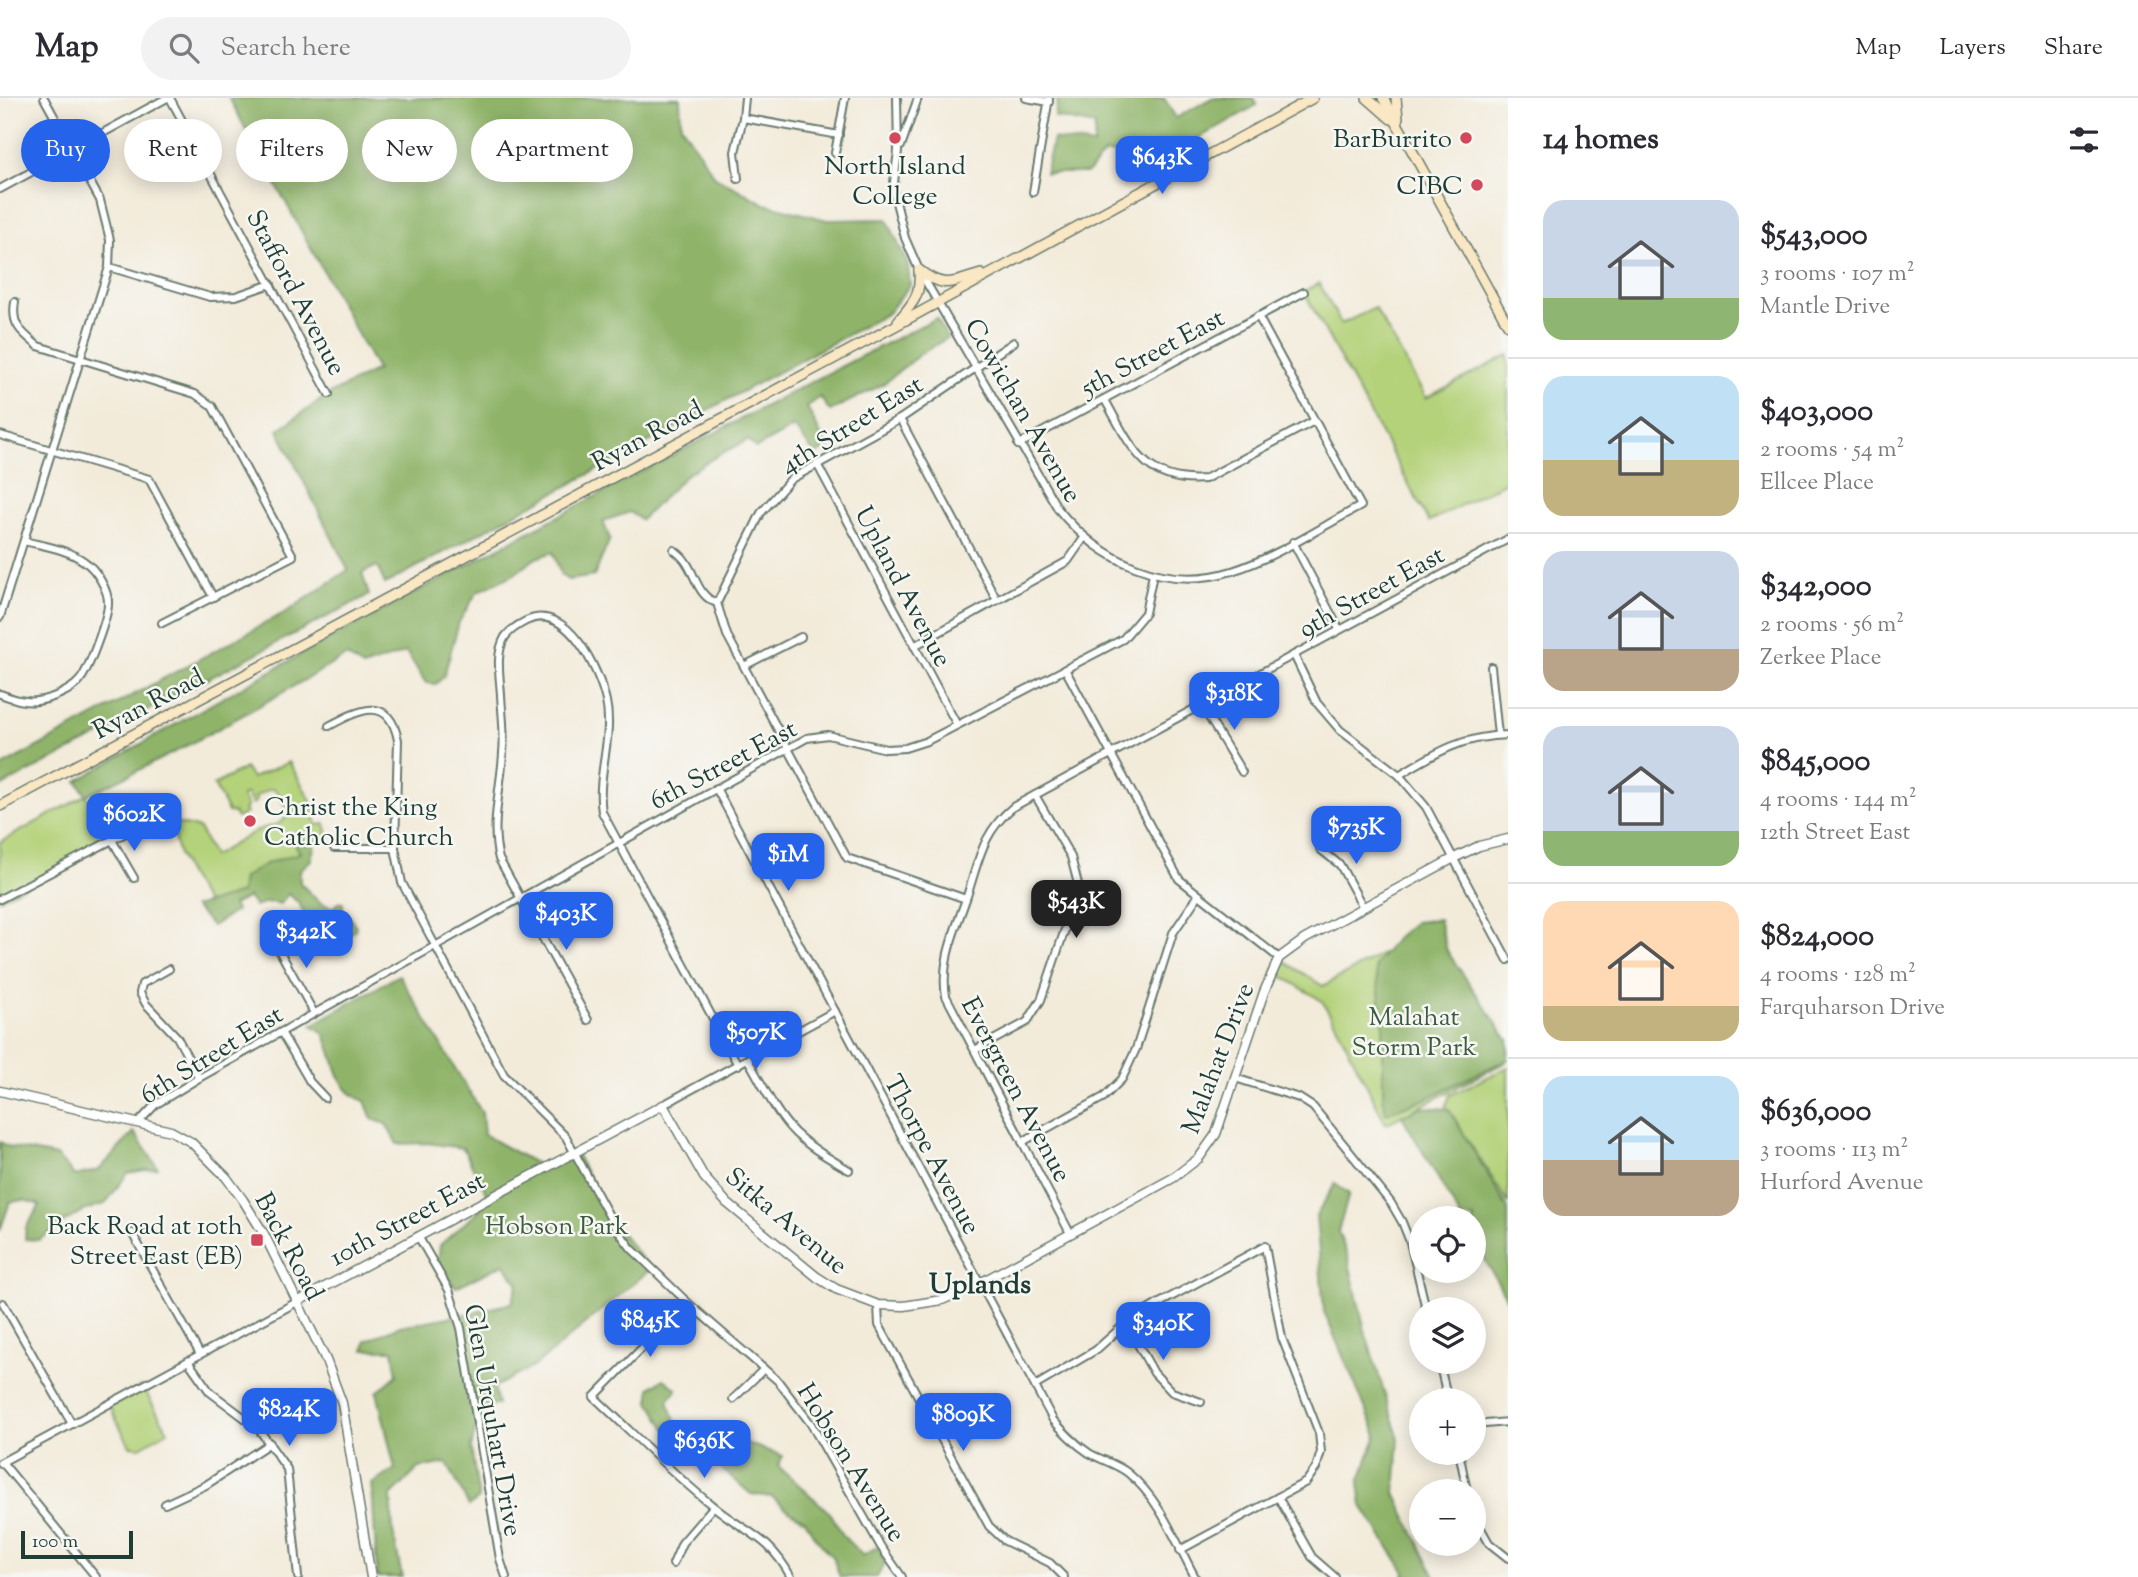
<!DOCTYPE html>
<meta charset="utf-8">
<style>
body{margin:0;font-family:"Sorts Mill Goudy",serif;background:#f2f2f3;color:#2b2b33;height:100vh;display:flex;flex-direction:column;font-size:26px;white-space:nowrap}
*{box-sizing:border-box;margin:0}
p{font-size:23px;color:#7c7c81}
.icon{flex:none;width:38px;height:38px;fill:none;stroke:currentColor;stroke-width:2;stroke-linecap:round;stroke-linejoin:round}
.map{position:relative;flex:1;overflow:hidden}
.drawer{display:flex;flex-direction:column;background:#fff;width:630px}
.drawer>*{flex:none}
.banner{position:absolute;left:21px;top:21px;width:665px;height:63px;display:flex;gap:14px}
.buttons{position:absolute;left:1409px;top:1108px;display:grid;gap:14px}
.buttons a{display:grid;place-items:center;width:77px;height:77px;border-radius:50%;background:#fff;box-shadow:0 4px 18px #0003;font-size:35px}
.scale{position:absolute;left:21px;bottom:18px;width:112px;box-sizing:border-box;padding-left:7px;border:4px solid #1f3d34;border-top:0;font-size:19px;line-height:24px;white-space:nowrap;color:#1f3d34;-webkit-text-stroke:5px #f6f6f2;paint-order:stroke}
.price{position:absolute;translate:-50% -60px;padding:0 16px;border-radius:14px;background:#2563eb;color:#fff;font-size:23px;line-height:46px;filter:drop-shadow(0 2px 4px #0008)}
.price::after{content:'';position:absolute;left:50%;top:42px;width:21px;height:16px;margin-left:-10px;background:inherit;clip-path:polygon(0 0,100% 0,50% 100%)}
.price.on{background:#222;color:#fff}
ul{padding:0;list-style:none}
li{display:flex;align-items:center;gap:21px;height:175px;padding:0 35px}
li+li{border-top:2px solid #e1e1e2}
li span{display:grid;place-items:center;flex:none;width:196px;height:140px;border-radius:21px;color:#555}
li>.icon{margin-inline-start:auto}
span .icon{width:84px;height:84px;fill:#fffc;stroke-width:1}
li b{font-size:30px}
h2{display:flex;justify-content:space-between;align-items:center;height:84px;padding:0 35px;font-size:30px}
.chip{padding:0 24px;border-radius:32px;background:#fff;box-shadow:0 4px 18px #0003;font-size:24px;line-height:63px}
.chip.on{background:#2563eb;color:#fff}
header{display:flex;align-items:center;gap:42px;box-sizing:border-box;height:98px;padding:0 35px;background:#fff;border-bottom:2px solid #e1e1e2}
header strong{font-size:33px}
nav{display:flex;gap:38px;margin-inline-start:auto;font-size:24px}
.search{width:490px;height:63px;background:#f2f2f3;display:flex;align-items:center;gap:18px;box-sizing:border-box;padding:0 24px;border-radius:38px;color:#7c7c81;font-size:26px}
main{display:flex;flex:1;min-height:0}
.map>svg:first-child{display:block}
.green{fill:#b4d279;stroke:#6a8856;stroke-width:2}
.forest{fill:#8fb469;stroke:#57784e;stroke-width:2}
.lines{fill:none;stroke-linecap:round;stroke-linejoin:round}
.minor-casing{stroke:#697a6e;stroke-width:10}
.tertiary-casing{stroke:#697a6e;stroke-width:11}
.secondary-casing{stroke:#697a6e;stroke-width:12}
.minor{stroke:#fff;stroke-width:6}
.tertiary{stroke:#fff;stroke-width:8}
.secondary{stroke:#fae7c3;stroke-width:9}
.poi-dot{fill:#d1495b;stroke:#f6f6f2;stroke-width:2.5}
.labels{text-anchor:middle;stroke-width:5;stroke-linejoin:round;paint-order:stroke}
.poi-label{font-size:26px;fill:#1f3d34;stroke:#f6f6f2;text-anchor:end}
.street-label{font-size:26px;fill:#1f3d34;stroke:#f6f6f2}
.park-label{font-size:26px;fill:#3d5b42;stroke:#f6f6f2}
.neighbourhood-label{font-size:28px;font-weight:bold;fill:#1f3d34;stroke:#f6f6f2}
</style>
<header>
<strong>Map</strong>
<div class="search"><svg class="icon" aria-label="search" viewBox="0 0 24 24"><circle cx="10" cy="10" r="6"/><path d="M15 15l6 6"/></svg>Search here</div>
<nav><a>Map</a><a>Layers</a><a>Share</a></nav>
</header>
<main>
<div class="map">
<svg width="1508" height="1479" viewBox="0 0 1508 1479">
<rect width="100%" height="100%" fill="#f6f6f2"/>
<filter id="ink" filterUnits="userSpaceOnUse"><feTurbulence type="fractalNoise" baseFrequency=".0143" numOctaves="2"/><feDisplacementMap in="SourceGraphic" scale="14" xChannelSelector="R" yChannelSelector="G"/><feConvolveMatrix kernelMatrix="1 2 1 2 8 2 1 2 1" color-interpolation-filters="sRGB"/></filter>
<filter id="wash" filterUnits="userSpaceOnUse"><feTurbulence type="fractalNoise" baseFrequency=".00686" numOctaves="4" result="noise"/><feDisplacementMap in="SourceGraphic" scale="28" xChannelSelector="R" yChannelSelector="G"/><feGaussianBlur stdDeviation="1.57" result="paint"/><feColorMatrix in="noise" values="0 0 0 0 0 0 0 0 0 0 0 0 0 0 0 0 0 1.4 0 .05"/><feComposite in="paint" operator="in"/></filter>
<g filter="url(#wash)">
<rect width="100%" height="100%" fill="#f3ebda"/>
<g class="green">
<path d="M1319 185 1341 226 1375 210 1426 300 1508 257V383L1429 424 1304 194Z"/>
<path d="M289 664 310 701 317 727 325 726 328 737 315 745 305 746 298 735 300 755 268 765 243 780 241 795 207 806C193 786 170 749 174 725L199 730 213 758C227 751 240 742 254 734 265 727 282 730 289 715L276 692 270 691 255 699 257 703 252 706 247 696 242 698 247 709 244 711 246 715 237 720 234 715 228 714 214 687 245 670 252 680Z"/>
<path d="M86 697 112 742 0 801V744Z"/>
<path d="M1434 828 1506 964 1386 1026 1338 930 1322 903 1274 873 1279 860 1323 888Z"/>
<path d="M1508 969V1105L1446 1008 1450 997Z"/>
<path d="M142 1288 168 1333 140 1349 130 1348 108 1306Z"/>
</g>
<g class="forest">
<path d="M229 0H680L681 27 715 79 765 106 827 122 887 121 908 167 910 187 888 215 385 486 377 468 362 475 369 497 0 689V669L288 513 348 472 278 332 329 296 377 272Z"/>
<path d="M1058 0H1164L1176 20 1212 0H1253L1257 7 1141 73 1125 57 1105 55 1087 75H1045L1053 41 1094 47 1095 27 1055 19Z"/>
<path d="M937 220 947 240 919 257 882 287 830 313 820 299 807 309 828 351 815 356 794 329 756 350 748 342 720 356 686 377 641 422 630 414 603 423 610 441 594 478 568 482 561 477 553 454 536 460 513 477 477 494 459 524 444 578 436 586 426 585 406 554 363 569 346 558C261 607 176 657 86 697L77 683C224 597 373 517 523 437 661 364 797 289 937 220Z"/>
<path d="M298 734 305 746 315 745 311 762 300 772V785L320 805 334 810 339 804 343 805V810L356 828 355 832 351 835H340L339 843 330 850H323L316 827 308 824 299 805 288 796 280 806C271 803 263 804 255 809L248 799 233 807 236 813 212 828 194 809 241 795 243 780 268 765 300 755 292 740Z"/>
<path d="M1439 821 1447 853 1508 942V961L1425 1001 1386 1015 1383 999V922L1375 868 1396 840 1415 824Z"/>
<path d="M399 877 482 1015 484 1037 544 1070 575 1054 614 1127 651 1171 535 1268 494 1289 498 1307H481L471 1350 479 1401 469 1408 447 1365 419 1370 391 1398 393 1434 402 1479H377L372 1386 395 1371 377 1294 397 1277 393 1252H364L366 1243 400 1228 471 1215 512 1205 518 1185 504 1166 456 1189 437 1171 440 1147 474 1117 489 1100 463 1050 427 1045 397 1046 386 1026 372 1021 365 1003C335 994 337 961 325 938 322 933 316 930 312 927Z"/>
<path d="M1420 1009 1449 1011 1508 1111V1203L1474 1142V1120H1461L1402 1018Z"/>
<path d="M134 1034 158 1070 128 1075 105 1106C80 1111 60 1127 39 1142L25 1141 26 1129 40 1107 24 1102 10 1104 0 1133V1044L10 1049 56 1058 75 1078 99 1072Z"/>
<path d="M1335 1086 1349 1096 1338 1134 1347 1156 1366 1237 1399 1341 1395 1395 1435 1479H1404L1405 1474 1362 1408 1359 1384 1377 1337 1324 1214 1316 1118Z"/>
<path d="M664 1281 677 1291 668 1303 676 1324 698 1328 783 1358 778 1368 831 1416 844 1439 863 1458 878 1448 885 1465 877 1479H840L833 1460 814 1438 805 1422 792 1415 772 1399 751 1396 685 1339 666 1331 650 1304V1290Z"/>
</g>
</g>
<g filter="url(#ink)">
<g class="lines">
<g class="minor-casing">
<g id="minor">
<path d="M170 0 329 296"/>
<path d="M897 0 898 53 893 92 905 140 919 172 1058 411C1100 463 1166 494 1232 473 1277 459 1319 430 1361 408L1258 218"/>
<path d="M1026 0 1049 4"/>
<path d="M743 20 839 37"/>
<path d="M901 48 918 0"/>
<path d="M835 55 845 0"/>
<path d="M738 81 735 54 743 20 745 0"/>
<path d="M0 91 167 0"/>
<path d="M1033 94 1049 0"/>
<path d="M109 169 210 199 236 198 271 186"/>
<path d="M15 204C11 227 21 234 38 248L195 296 212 308 293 458 162 525"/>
<path d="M1105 302C1131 348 1144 386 1205 381L1314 323"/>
<path d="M900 321 997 502"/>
<path d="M0 337 149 381 213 499"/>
<path d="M1018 347 1304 194"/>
<path d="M817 366 957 627"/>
<path d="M1293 444 1339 531"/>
<path d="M674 452C678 455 683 459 686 464 696 478 698 499 717 505L727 537 847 760 966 801C955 833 940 864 946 898L1070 1135"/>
<path d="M717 505 761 415 791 381 900 321 1014 244"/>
<path d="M0 519 109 169 110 142 100 102 44 0"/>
<path d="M914 548 1068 463 1084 440"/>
<path d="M1294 557 1317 605 1340 632 1399 677 1426 709 1508 862"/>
<path d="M744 568 801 539"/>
<path d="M1491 569 1498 637"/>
<path d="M1065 571 1179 781 1279 860"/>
<path d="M0 596C12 600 24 605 37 603 51 601 71 593 80 582 89 571 108 519 108 506 109 493 96 471 85 464 68 451 44 448 24 443"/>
<path d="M1202 608 1242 674"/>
<path d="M329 628C359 612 389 596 398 642L395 750 402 785 504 977 566 1039 614 1127 631 1150 687 1204 778 1283 811 1326 881 1449 902 1479"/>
<path d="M1399 677C1437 654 1463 638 1508 637"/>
<path d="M716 690 1053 1322C1064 1334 1075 1346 1089 1355 1101 1362 1117 1366 1128 1375 1160 1401 1176 1444 1195 1479"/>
<path d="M112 742 134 780"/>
<path d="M334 750H395"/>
<path d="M1320 751 1340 767 1363 809"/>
<path d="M0 801 165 714"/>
<path d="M966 801C979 763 981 736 1013 709L1508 441"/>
<path d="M274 843 314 915"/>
<path d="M169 871 142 886 140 895 146 906 177 939 199 980"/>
<path d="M588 922 499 761C490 726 501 691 503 655 505 636 502 616 501 597 500 579 495 556 505 539 510 532 518 527 526 523 567 503 599 572 606 603 614 639 596 678 602 714L738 967"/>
<path d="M281 934 310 984 325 1000"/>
<path d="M975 952 1027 924 1041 902 1079 790 1071 759 1035 697"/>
<path d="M748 962C762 985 775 1015 795 1035 811 1050 830 1061 849 1072"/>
<path d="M1235 980 1299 1000 1313 1009 1345 1048 1391 1105 1402 1124 1410 1144 1426 1211"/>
<path d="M663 1007 835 913"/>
<path d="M138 1025 155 1007 199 980 807 640 828 637 886 651 905 650 927 643 1123 541 1145 515 1153 476"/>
<path d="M1022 1044 1104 999 1122 981 1136 951 1173 835 1198 798"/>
<path d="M132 1135 200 1256"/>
<path d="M418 1138 449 1192 461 1230 500 1461 506 1479"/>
<path d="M687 1204 594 1299C633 1335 671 1375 713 1408 747 1436 768 1437 791 1479"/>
<path d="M3 1205 72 1326"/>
<path d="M878 1207 879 1227 989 1428 1005 1443 1050 1465 1064 1479"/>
<path d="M1126 1225 1154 1275 1172 1294 1201 1304"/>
<path d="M188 1263 210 1294 258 1330 287 1371 298 1479"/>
<path d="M1439 1264 1448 1302"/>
<path d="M1035 1288 1096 1252 1126 1225 1156 1207 1265 1148 1282 1240 1319 1335 1321 1354 1316 1370 1306 1384 1180 1452"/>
<path d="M733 1301 764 1271"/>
<path d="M1474 1327 1508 1324"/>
<path d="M1459 1354 1467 1393"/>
<path d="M2 1364 96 1479"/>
<path d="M0 1365 297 1204"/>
<path d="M1278 1399 1312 1459 1335 1479"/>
<path d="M165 1406 206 1387 270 1345"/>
<path d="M1474 1418 1489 1445 1508 1460"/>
<path d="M673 1466 682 1445 713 1409"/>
</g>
</g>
<g class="tertiary-casing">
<g id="tertiary">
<path d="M0 993 171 1033 191 1044 226 1079 243 1102 264 1136 326 1262 342 1305 371 1479"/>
<path d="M297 1204 663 1007 704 1079 727 1105 817 1179 836 1191 878 1207 904 1208 942 1202 980 1185 1173 1080 1199 1060 1216 1036 1264 894 1279 860 1305 841 1454 760 1479 748 1508 741"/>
</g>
</g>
<g class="secondary-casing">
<g id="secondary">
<path d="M1367 0 1391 21"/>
<path d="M1383 0 1508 227"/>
<path d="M1396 0 1398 21"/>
<path d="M919 172C945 192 952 184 981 176"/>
<path d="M898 223C914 204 921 197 919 172"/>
<path d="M0 708 893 229 1313 0"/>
</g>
</g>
<use href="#minor" class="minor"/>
<use href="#tertiary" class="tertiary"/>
<use href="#secondary" class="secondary"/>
</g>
</g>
<g class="poi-dot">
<circle cx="895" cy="40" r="7"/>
<circle cx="1466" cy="40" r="7"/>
<circle cx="1477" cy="87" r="7"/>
<circle cx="250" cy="723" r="7"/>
<rect x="250" y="1135" width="14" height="14" rx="3.5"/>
</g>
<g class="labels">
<g class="poi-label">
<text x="1452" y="49">BarBurrito</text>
<text x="895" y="76" text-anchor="middle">North Island<tspan x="895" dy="30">College</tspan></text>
<text x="1463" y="96">CIBC</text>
<text x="264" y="717" text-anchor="start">Christ the King<tspan x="264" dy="30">Catholic Church</tspan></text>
<text x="243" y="1136">Back Road at 10th<tspan x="243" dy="30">Street East (EB)</tspan></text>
</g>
<g class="street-label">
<text transform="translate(297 194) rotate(62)" y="9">Stafford Avenue</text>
<text transform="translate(1152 254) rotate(-28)" y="9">5th Street East</text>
<text transform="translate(1024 312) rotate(60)" y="9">Cowichan Avenue</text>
<text transform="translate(851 326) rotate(-32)" y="9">4th Street East</text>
<text transform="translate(647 337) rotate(-28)" y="9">Ryan Road</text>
<text transform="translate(904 488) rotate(62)" y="9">Upland Avenue</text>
<text transform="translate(1371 493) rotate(-29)" y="9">9th Street East</text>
<text transform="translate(148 605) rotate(-28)" y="9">Ryan Road</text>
<text transform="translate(723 666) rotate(-28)" y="9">6th Street East</text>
<text transform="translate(211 956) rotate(-32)" y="9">6th Street East</text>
<text transform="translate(1217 960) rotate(-69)" y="9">Malahat Drive</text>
<text transform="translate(1017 991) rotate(62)" y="9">Evergreen Avenue</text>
<text transform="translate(933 1056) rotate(62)" y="9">Thorpe Avenue</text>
<text transform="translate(407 1120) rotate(-28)" y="9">10th Street East</text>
<text transform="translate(787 1122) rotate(40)" y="9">Sitka Avenue</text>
<text transform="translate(290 1148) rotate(62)" y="9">Back Road</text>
<text transform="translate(494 1322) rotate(80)" y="9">Glen Urquhart Drive</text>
<text transform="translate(852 1364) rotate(58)" y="9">Hobson Avenue</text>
</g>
<g class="park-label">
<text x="1414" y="927">Malahat<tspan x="1414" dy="30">Storm Park</tspan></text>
<text x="557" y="1136">Hobson Park</text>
</g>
<g class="neighbourhood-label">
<text x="980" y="1195">Uplands</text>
</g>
</g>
</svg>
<div class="buttons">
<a><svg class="icon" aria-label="locate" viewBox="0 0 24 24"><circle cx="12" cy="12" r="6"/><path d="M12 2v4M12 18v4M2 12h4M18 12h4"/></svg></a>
<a><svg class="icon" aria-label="layers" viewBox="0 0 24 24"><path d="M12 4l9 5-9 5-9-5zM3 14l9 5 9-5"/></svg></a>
<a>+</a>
<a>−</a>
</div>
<div class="scale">100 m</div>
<b class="price" style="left:1162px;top:98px">$643K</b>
<b class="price" style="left:1234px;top:634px">$318K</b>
<b class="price" style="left:134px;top:755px">$602K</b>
<b class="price" style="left:1356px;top:768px">$735K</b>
<b class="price" style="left:788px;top:795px">$1M</b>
<b class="price on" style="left:1076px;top:842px">$543K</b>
<b class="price" style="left:566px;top:854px">$403K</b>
<b class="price" style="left:306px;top:872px">$342K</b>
<b class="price" style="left:756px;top:973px">$507K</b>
<b class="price" style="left:650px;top:1261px">$845K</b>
<b class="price" style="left:1163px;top:1264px">$340K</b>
<b class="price" style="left:289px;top:1350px">$824K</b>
<b class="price" style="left:963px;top:1355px">$809K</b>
<b class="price" style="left:704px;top:1382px">$636K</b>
<div class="banner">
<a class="chip on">Buy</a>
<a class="chip">Rent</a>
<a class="chip">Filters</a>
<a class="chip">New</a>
<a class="chip">Apartment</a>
</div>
</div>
<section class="drawer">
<h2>14 homes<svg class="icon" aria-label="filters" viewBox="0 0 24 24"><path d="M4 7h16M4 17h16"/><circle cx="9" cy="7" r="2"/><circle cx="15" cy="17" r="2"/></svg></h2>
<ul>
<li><span style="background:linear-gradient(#c9d6e8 70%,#8fb573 0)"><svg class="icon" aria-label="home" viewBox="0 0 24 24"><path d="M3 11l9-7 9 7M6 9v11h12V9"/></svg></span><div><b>$543,000</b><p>3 rooms · 107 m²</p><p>Mantle Drive</p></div></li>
<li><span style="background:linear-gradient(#bfe0f5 60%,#c2b280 0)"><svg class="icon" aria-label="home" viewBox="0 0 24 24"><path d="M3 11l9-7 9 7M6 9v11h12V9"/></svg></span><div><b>$403,000</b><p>2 rooms · 54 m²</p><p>Ellcee Place</p></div></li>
<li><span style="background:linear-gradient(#c9d6e8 70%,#b9a48a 0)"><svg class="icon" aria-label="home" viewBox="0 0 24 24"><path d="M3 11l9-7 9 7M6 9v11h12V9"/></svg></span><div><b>$342,000</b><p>2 rooms · 56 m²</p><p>Zerkee Place</p></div></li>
<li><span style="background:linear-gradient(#c9d6e8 75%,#8fb573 0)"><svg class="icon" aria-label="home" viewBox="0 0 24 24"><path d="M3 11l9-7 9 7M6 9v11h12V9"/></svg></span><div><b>$845,000</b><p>4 rooms · 144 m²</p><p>12th Street East</p></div></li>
<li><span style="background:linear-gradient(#ffd9b3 75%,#c2b280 0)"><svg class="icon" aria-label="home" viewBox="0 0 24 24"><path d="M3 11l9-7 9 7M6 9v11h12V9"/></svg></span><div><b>$824,000</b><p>4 rooms · 128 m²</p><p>Farquharson Drive</p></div></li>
<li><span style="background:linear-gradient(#bfe0f5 60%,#b9a48a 0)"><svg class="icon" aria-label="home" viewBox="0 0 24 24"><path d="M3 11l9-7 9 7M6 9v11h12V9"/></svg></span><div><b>$636,000</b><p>3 rooms · 113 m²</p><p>Hurford Avenue</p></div></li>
</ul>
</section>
</main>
